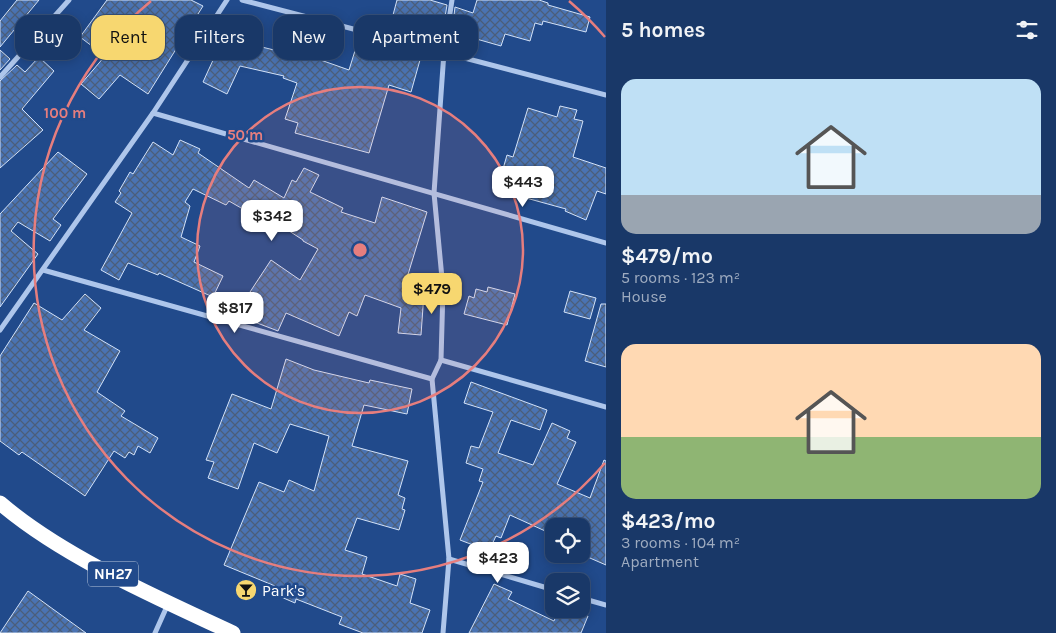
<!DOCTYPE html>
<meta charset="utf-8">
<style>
body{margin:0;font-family:Karla,sans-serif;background:#264371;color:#f1f3f6;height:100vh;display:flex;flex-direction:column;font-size:19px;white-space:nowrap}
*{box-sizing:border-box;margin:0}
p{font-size:16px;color:#9facc0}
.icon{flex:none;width:28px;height:28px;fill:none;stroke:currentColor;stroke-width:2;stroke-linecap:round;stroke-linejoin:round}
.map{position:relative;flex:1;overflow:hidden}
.side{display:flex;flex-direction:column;background:#193868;width:450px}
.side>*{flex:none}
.top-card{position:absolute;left:15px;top:15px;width:475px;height:45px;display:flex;gap:10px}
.fabs{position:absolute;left:545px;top:518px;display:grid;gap:10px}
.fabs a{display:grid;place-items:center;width:45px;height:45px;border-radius:10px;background:#193868;box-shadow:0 2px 12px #0003,0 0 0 1px #37527c;font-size:25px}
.price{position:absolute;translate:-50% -42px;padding:0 11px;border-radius:10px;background:#fff;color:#222;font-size:16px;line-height:32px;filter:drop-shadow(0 1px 2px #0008)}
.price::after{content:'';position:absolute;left:50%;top:30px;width:15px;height:11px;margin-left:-8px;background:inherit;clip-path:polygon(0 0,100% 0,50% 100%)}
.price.current{background:#f7d770;color:#111}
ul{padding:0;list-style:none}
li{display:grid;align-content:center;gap:10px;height:265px;padding:0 15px}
li span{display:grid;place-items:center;height:155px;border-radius:15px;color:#555}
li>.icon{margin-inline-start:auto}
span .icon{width:90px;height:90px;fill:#fffc;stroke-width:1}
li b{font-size:21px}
h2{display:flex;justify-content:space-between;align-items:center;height:60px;padding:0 15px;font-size:21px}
.chip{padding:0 18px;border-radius:15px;background:#193868;box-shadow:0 2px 12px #0003,0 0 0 1px #37527c;font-size:18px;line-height:45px}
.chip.current{background:#f7d770;color:#111}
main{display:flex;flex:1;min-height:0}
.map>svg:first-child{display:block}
.building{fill:url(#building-cross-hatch);stroke:#d3e2f8}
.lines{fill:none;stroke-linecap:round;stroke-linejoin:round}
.street{stroke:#aec6eb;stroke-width:5}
.highway{stroke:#fff;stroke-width:15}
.ring{fill:none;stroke:#e67e7e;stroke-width:2.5}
.labels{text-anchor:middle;stroke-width:5;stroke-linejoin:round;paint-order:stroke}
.shield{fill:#214a8b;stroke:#bcc9dc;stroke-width:1}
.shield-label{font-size:15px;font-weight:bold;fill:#fff}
.poi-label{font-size:16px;fill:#fff;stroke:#214a8b;text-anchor:start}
.centre{fill:#e67e7e;stroke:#214a8b;stroke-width:2.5}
.ring-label{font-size:15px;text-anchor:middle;font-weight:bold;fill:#e67e7e;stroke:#214a8b;stroke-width:5;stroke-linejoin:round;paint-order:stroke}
</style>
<main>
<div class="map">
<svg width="606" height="633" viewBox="0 0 606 633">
<defs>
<pattern id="building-cross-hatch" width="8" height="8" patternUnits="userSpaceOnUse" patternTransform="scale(1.25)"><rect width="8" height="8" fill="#4a73b2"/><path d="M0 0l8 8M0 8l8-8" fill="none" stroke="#4b5e7a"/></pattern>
</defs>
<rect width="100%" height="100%" fill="#214a8b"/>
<g class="building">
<path d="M17 0H39L0 47V21Z"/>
<path d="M107 0H191L203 6 148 94 120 75 99 99 81 84 105 56 80 37Z"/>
<path d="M397 0H430L447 5 443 29 393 15Z"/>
<path d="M477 0H539L548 3V5L590 17 586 32 543 21 542 25 535 23 530 41 505 34 501 46 452 32 455 7 473 13Z"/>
<path d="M284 23 324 36 315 58 349 70 358 41 420 60 411 92 389 85 369 153 295 133 298 123 285 119 297 83 283 78 284 76 240 66 227 94 203 82 214 58 207 56 213 35 274 50Z"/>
<path d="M0 50 10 59 0 70Z"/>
<path d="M39 57 54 71 22 109 43 130 0 168V81L17 65 25 72Z"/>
<path d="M560 106 577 110 574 119 583 121 573 157 606 168V194L597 191 586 220 565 211 566 209 497 190 507 155 513 157 528 108 557 117Z"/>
<path d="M180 140 200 149 198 153 249 188 254 180 284 198 292 180 296 182 304 168 319 175 310 192 343 208 341 212 375 223 382 197 427 212 403 291 424 293 421 335 398 333 401 308 365 295 357 316 349 312 339 336 286 313 278 331 244 318 254 295 250 292 271 260 300 280 318 249 303 241V240L263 214 260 219 229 201 226 205 193 189 185 202 190 206 181 237 200 246 194 262 223 276 213 297 159 273 158 275 128 263 119 280 101 270 132 213 115 202 121 193 119 191 130 172 133 174 153 142 173 155Z"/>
<path d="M58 152 87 174 53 219 61 225 50 241 18 222 11 231 38 254 0 307V214Z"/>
<path d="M488 287 515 294 507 325 464 314 469 296 474 298 476 289 487 292Z"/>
<path d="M570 291 596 298 590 319 564 312Z"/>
<path d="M85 294 101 308 84 330 120 351 97 392 125 411 121 416 158 438 150 453 138 446 134 455 129 452 125 458 114 451 85 496 22 452 19 455 0 441V356L34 303 62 320Z"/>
<path d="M601 304H606V367L585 361Z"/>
<path d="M286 359 314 370 369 383 370 380 412 389 407 414 364 405 352 446 408 461 398 495 405 498 402 509 405 510 399 530 357 518 345 550 367 557 362 574 397 586 400 574 416 579 410 603 430 610 422 633H363L339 624 342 617 296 599 295 603 272 593 275 586 224 565 259 482 284 492 289 480 314 491 329 436 290 424 277 453 254 443 238 489 208 478 214 462 206 460 232 394 271 409Z"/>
<path d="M471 382 547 410 540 430 511 420 498 453 533 465 552 423 570 431 567 438 576 442 557 484 590 498 604 460 606 461V565L583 555 585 550 581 548V526H554V535L510 515 501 538 496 536 489 551 460 540 483 482 479 481 483 469 466 463 471 446 479 448 493 412 464 403Z"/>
<path d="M494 584 512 592 508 599 554 621 559 609H570L588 616 581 633H469Z"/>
<path d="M28 591 86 633H0Z"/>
</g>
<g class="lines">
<g class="street">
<path d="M242 0 606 95"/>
<path d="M0 77 69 0"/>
<path d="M153 113 606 243"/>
<path d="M43 270 432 379"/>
<path d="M0 330 153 113 227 0"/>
<path d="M441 360 606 407"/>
<path d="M449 559 554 590"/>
<path d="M581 598 606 605"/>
<path d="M155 633 168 604"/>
<path d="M443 633 449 559 432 379 441 360 443 289 434 193 444 52 452 0"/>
</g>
<path class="highway" d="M0 503C63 557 158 598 233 633"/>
</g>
<circle cx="360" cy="250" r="163" fill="#e67e7e" fill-opacity=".12"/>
<g class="ring">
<circle cx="360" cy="250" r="163"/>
<path d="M605 463A325 325 0 1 1 151 1M569 1A325 325 0 0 1 605 37"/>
</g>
<defs>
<g id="bar-disc" transform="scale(1.125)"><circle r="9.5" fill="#f7d770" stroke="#214a8b"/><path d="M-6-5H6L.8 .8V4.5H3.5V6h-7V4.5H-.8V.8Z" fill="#111"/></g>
</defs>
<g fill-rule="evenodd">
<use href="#bar-disc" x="246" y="590"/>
</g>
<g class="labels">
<rect class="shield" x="88" y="561.5" width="50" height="25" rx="4"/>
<g class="shield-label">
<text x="113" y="579">NH27</text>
</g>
<g class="poi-label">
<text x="262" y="596">Park's</text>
</g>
</g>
<circle cx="360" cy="250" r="8" class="centre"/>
<g class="ring-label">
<text x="65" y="118">100 m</text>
<text x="245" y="140">50 m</text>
</g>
</svg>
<div class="fabs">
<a><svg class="icon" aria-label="locate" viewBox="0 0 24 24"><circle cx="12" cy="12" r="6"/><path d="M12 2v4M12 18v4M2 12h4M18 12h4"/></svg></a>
<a><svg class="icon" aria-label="layers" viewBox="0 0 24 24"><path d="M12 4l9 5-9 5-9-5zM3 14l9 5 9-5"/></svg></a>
</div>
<b class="price" style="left:523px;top:208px">$443</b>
<b class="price" style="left:272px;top:242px">$342</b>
<b class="price current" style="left:432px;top:315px">$479</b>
<b class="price" style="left:235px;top:334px">$817</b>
<b class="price" style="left:498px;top:584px">$423</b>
<div class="top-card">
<a class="chip">Buy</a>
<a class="chip current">Rent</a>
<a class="chip">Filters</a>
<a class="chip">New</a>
<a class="chip">Apartment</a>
</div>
</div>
<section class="side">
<h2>5 homes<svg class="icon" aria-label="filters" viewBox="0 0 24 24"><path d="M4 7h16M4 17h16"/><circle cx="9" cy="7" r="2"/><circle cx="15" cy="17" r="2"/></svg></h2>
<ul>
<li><span style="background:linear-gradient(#bfe0f5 75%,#9aa5b1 0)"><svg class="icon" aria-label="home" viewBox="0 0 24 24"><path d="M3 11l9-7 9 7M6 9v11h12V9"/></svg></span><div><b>$479/mo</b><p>5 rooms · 123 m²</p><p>House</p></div></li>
<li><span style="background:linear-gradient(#ffd9b3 60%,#8fb573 0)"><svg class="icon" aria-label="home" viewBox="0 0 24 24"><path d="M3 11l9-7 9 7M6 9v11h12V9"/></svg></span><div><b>$423/mo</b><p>3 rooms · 104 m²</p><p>Apartment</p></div></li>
</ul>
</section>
</main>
